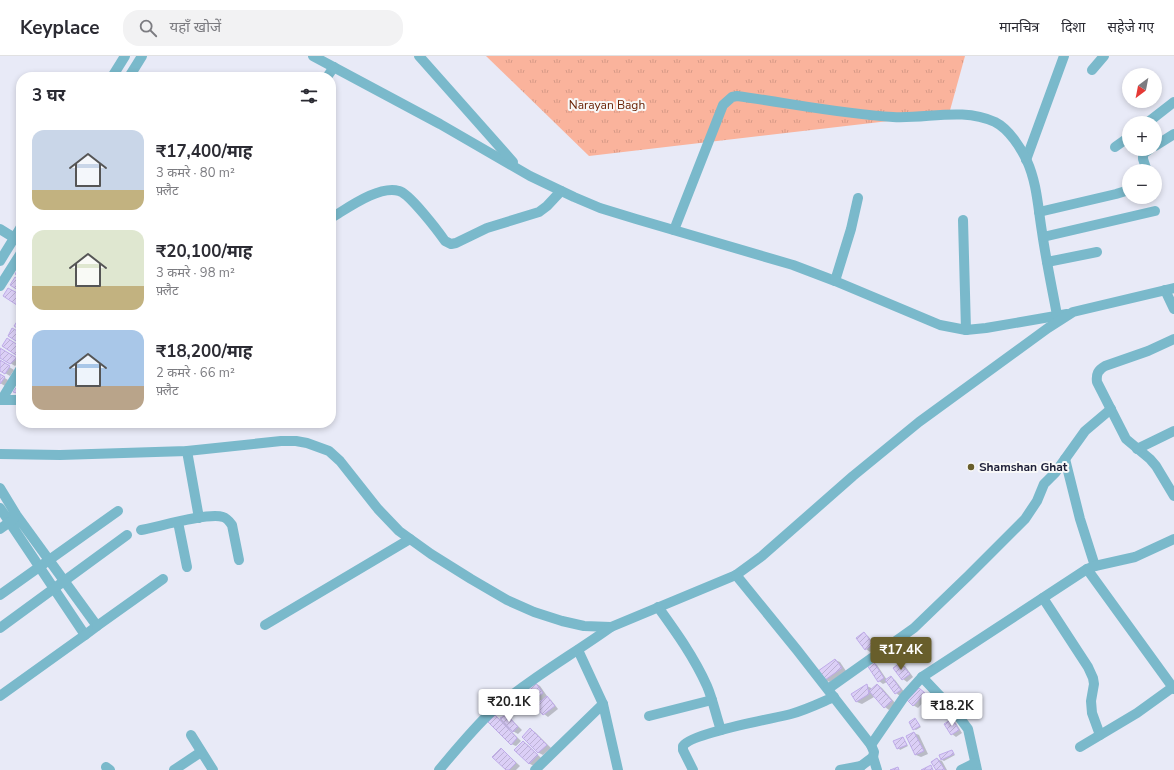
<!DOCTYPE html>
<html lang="hi">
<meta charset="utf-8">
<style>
body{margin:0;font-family:"Nunito Sans","Noto Sans Devanagari",sans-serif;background:#f2f2f3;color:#2b2b33;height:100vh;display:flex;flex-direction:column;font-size:15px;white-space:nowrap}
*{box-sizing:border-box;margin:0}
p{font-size:13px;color:#7c7c81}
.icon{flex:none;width:22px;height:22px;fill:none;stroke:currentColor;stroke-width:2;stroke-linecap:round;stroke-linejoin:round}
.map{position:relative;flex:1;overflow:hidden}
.panel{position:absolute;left:16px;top:16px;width:320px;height:356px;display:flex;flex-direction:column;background:#fff;border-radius:16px;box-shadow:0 2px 6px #0003}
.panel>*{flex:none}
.needle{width:26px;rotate:212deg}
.tools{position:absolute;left:1122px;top:12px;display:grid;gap:8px}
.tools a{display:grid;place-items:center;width:40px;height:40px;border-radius:50%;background:#fff;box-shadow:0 2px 6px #0003;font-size:20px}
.price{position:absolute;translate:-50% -34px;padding:0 9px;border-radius:4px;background:#fff;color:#222;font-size:13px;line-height:26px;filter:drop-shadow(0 1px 2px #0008)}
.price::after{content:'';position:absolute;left:50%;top:24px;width:12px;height:9px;margin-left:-6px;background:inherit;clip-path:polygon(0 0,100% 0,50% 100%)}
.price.active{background:#685e2b;color:#fff}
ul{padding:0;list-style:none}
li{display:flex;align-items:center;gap:12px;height:100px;padding:0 16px}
li span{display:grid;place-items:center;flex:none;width:112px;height:80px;border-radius:12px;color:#555}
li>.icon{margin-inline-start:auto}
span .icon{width:48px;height:48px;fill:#fffc;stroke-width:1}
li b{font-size:17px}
h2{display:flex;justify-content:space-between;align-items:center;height:48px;padding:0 16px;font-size:17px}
header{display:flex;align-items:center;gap:24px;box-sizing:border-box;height:56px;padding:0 20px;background:#fff;border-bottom:1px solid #e1e1e2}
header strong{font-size:19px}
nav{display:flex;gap:22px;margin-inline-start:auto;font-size:14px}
.search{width:280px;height:36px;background:#f2f2f3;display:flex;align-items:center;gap:10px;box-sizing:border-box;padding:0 14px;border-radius:16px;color:#7c7c81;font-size:15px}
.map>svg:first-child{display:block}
.park{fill:url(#park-tufts)}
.shadow{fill:#0003}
.building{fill:url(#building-hatch);stroke:#bfabe9}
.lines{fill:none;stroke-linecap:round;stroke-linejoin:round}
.minor{stroke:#7ab9cb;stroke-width:10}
.poi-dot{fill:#685e2b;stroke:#f8f8f8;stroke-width:1.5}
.labels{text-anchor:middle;stroke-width:4;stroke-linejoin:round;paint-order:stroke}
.park-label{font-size:12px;fill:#661e01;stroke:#f8f8f8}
.poi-label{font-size:12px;font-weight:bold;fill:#20223a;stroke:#f8f8f8;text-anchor:start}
</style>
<header>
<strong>Keyplace</strong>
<div class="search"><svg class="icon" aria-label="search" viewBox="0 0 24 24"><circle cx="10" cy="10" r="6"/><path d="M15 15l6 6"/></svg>यहाँ खोजें</div>
<nav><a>मानचित्र</a><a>दिशा</a><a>सहेजे गए</a></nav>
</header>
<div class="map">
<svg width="1174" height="714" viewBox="0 0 1174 714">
<defs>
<pattern id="park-tufts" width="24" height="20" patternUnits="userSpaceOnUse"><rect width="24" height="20" fill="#fab39c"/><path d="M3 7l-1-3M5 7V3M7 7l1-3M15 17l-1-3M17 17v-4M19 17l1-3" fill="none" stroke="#d69a87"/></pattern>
<pattern id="building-hatch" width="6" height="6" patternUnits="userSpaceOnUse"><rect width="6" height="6" fill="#dbcff6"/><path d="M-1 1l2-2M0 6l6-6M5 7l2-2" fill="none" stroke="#bcb1d4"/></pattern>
</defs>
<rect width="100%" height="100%" fill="#e8eaf7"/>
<path class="park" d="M486 0H965L949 58 589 100Z"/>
<g class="shadow">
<path d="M8 284 21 292V301L4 290Z"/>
<path d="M1 293 20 305 15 310 0 301Z"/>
<path d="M0 305 14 314 10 320 0 314Z"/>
<path d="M0 319 8 324 5 330 0 327Z"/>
<path d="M864 578 868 580 876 591 870 596 866 593Z"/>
<path d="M835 604 840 606 846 615 830 626 825 624Z"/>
<path d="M873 606 877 609 887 624 891 621 895 624 905 637 900 640 896 637 887 626 883 628 879 625 868 610Z"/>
<path d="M900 608 905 610 913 621 907 626 903 623Z"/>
<path d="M535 627 540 630 547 640 546 641 551 644 558 653 548 661 544 658 537 650 542 645 541 644 537 647 532 644Z"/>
<path d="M878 629 882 632 896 648 889 654 885 651 872 637 874 641 862 648 857 646 853 638 867 630 871 632 872 634Z"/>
<path d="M919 633 929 640 918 652 913 649Z"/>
<path d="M495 660 500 663 507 660 511 663 522 674 518 678 509 673 521 685 516 690 511 688Z"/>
<path d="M915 664 921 671 916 674 914 673Z"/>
<path d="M952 664 956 667 962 677 956 681 952 678Z"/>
<path d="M531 674 535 676 551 692 543 699 539 697 523 681Z"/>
<path d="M914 677 919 679 928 698 921 701 916 699 907 680Z"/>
<path d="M902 682 908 690 900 694 895 686Z"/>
<path d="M523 686 528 689 542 703 534 710 530 708 516 694Z"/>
<path d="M501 693 505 696 520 710 516 714H507Z"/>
<path d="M952 695 955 699 944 705 942 704 940 700Z"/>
<path d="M937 703 942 705 947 714H937Z"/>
</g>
<g class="building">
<path d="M21 209V222L15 218Z"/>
<path d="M15 221 21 225V236L10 229Z"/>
<path d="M8 232 21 239V249L20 251 3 240Z"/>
<path d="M18 264 21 265V275L14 270Z"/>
<path d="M12 272 21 277V288L8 280Z"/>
<path d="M7 282 21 291 16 299 2 290Z"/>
<path d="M0 292 17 302 10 308 0 302Z"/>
<path d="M0 304 10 310 5 318 0 315Z"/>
<path d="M0 318 5 321 0 328Z"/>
<path d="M21 325V338L13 336Z"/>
<path d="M864 576 873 588 865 594 856 582Z"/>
<path d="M835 603 842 612 825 624 818 615Z"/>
<path d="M873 605 884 622 878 626 867 609Z"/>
<path d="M900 607 910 618 902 624 893 612Z"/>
<path d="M891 620 901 634 895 638 885 624Z"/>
<path d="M535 626 543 637 532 645 524 634Z"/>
<path d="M867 628 869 638 856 646 851 638Z"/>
<path d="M877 628 892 645 884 652 869 635Z"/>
<path d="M919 632 925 637 913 650 907 644Z"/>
<path d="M547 640 555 650 543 659 535 650Z"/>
<path d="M495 659 517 682 511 689 488 666Z"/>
<path d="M507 659 518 671 513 676 500 662Z"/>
<path d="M915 662 920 670 913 674 909 666Z"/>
<path d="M952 663 959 674 951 679 944 668Z"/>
<path d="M530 672 547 689 538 697 522 681Z"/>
<path d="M914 676 924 695 915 699 906 680Z"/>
<path d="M903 681 907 689 897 693 893 685Z"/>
<path d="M523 685 538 699 529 708 514 694Z"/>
<path d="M501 692 516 707 509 714H506L492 701Z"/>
<path d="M952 694 954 698 941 704 939 699Z"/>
<path d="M937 702 945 714H936L931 706Z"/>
<path d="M931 709 933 714H921Z"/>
<path d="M898 711 899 714H890Z"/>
</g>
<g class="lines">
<g class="minor">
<path d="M313 0 440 68 530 120 574 141 600 152 636 163 793 209 835 225 940 269 966 274 986 272 1067 258"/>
<path d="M419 0 513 106"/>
<path d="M1092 14 1104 0"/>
<path d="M112 21 125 0"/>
<path d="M129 21 142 0"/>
<path d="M327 21 334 11"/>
<path d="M1147 67 1174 46"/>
<path d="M1155 90 1174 78"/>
<path d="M1115 91 1129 81"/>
<path d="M1026 104 1064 0"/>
<path d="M1147 115 1143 103V98L1150 93"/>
<path d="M1039 156 1116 138 1129 134"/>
<path d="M331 162C348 152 379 129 399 135 409 137 438 175 445 185L451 188 456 187 487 172 539 156 547 150 561 135"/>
<path d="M963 164 966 274"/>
<path d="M0 173 21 186"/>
<path d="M674 174 723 49 732 41 737 40C789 47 841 58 893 61 928 63 962 51 995 66 1009 73 1021 92 1027 105 1037 127 1038 152 1042 176 1046 204 1052 232 1057 259"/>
<path d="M1043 181 1155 155"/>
<path d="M0 205 21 171"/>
<path d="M1047 206 1097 196"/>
<path d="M835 225 851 173 858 142"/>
<path d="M0 230 21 197"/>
<path d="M1165 234 1174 253"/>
<path d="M1174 283 1148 295 1105 310C1098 314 1096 318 1097 326L1126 383 1150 403 1156 410 1174 440"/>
<path d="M2 343 21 312"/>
<path d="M0 344H21"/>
<path d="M1137 393 1174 375"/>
<path d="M187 395 199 462"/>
<path d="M0 398 60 399 187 395 281 385H296L307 387 329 395 340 405 378 453 399 475 431 498 471 523 507 544 534 556 562 565 584 570 611 571 736 519 762 500 853 420 919 366 1048 272 1073 256 1174 232"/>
<path d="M1065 403 1080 463 1095 510"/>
<path d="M0 432 17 460 97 570 85 579 0 452"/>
<path d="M178 466 187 511"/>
<path d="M0 473 14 463"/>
<path d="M141 474C158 471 208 456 223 461 227 462 229 465 232 469L239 504"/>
<path d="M1087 513 1174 633"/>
<path d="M736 519 797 594 871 689 874 696 873 701 861 710 858 714"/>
<path d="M0 539 118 455"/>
<path d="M1043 542 1088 611 1093 622 1094 628 1091 645 1092 657 1100 679"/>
<path d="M658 551C676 576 694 601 707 630 713 644 716 660 721 674"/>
<path d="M265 569 410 483"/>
<path d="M97 570 163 523"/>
<path d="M0 572 127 479"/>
<path d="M578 594 603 648 618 714"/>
<path d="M922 621 956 657 968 673 977 714"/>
<path d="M828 633 914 572 968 520 1025 463 1037 445 1044 428 1055 417 1085 375 1111 353"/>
<path d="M0 640 85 579"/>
<path d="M649 660 712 644"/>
<path d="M191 679 213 714"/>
<path d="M871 689 904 641 922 621 1087 513 1095 510 1135 501 1174 483"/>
<path d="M1080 691 1137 657 1173 631"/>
<path d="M873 701 877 714"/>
<path d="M106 711 110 714"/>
<path d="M174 714 201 696"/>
<path d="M439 714C456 694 473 673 492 655 529 623 572 599 611 571"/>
<path d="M535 714 603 648"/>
<path d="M693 714 683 694V690C691 677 772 663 791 658 806 654 820 647 834 641"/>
<path d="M840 714 861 710"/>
<path d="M961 714 975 707"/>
</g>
</g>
<circle class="poi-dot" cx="971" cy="411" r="4"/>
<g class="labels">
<g class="park-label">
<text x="607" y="53">Narayan Bagh</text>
</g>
<g class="poi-label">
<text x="979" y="415">Shamshan Ghat</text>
</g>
</g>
</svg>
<div class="tools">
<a><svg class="needle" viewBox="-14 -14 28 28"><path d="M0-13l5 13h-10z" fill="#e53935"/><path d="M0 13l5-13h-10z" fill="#7c7c81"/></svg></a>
<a>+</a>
<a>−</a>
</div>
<b class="price active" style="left:901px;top:615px">₹17.4K</b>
<b class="price" style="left:509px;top:667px">₹20.1K</b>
<b class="price" style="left:952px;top:671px">₹18.2K</b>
<section class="panel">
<h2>3 घर<svg class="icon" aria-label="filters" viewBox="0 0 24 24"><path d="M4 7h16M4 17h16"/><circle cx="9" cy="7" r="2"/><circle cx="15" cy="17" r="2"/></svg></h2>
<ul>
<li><span style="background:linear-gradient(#c9d6e8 75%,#c2b280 0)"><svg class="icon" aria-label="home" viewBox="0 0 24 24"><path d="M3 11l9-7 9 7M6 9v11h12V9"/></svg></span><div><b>₹17,400/माह</b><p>3 कमरे · 80 m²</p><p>फ़्लैट</p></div></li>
<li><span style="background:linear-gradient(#dfe7d0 70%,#c2b280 0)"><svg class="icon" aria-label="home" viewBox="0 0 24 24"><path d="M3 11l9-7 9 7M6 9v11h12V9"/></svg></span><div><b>₹20,100/माह</b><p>3 कमरे · 98 m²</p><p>फ़्लैट</p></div></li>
<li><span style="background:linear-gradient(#a9c7e8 70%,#b9a48a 0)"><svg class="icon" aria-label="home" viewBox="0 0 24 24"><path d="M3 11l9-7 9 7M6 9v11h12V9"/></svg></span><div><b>₹18,200/माह</b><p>2 कमरे · 66 m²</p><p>फ़्लैट</p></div></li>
</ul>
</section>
</div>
